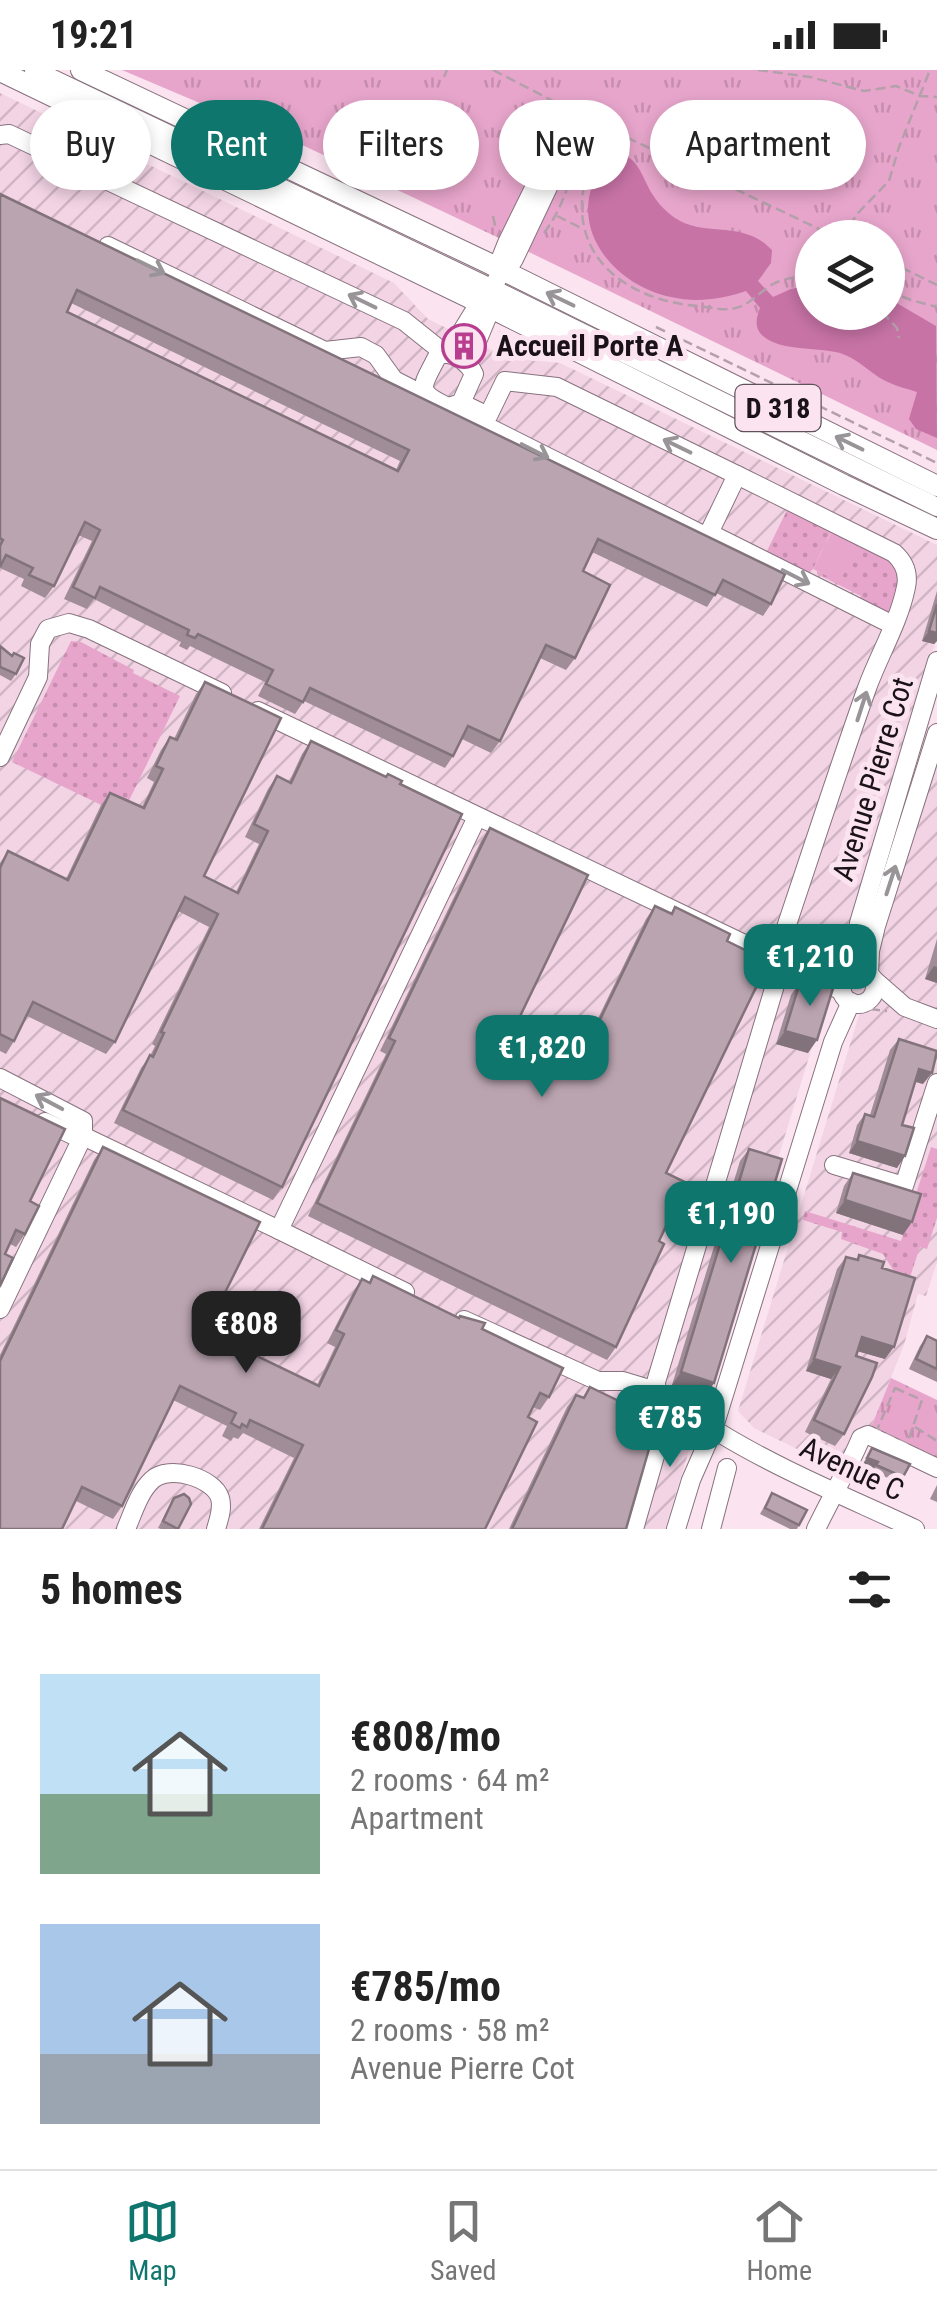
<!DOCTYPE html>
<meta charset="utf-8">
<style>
body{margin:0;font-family:"Roboto Condensed",sans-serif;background:#f6f6f6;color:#222;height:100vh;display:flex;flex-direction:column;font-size:38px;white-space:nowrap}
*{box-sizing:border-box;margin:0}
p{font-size:32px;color:#767676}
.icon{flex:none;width:55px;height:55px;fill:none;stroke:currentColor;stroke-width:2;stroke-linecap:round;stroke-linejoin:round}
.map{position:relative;height:1459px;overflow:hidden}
.details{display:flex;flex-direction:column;background:#fff;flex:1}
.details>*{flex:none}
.top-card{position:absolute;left:30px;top:30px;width:878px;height:90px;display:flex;gap:20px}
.tools{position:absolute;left:795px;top:150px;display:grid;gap:20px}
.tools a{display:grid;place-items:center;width:110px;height:110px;border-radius:50%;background:#fff;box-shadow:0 5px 15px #0003;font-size:50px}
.price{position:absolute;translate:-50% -85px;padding:0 22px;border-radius:20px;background:#0f766e;color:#fff;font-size:32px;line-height:65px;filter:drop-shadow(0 2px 5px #0008)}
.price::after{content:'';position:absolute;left:50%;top:60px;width:30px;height:22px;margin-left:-15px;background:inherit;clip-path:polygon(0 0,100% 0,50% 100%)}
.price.on{background:#222;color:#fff}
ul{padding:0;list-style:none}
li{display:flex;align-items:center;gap:30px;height:250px;padding:0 40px}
li span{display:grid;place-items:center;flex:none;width:280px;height:200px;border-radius:0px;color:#555}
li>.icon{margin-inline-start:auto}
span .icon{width:120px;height:120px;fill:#fffc;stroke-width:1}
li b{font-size:42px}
h2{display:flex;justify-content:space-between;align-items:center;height:120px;padding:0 40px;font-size:42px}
.chip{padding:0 35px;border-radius:45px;background:#fff;box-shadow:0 5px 15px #0003;font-size:35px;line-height:90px}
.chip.on{background:#0f766e;color:#fff}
.status{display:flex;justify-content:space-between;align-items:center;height:70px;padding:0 50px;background:#fff;direction:ltr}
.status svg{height:28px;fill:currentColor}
.tabs{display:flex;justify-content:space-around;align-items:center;height:140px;border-top:2px solid #e0e0e0;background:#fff;font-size:28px;color:#767676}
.tabs a{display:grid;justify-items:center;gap:5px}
.tabs .on{color:#0f766e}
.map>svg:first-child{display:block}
.industrial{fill:url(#industrial-furrows)}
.grass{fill:url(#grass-dots)}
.park{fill:url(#park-tufts);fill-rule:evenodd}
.pitch{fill:#e7a5cb}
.water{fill:#c773a6}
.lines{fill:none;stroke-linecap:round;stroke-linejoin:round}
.minor-casing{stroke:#87727e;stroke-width:20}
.major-casing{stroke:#87727e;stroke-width:22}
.path{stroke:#b3a0ab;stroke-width:2.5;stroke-dasharray:10 5;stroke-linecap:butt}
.minor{stroke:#fff;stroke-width:18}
.major{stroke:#fff;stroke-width:20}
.wall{fill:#a08d97;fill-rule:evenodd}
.shaded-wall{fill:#82737b}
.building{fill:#baa4b0;stroke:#82737b;stroke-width:2.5;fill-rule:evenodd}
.oneway{stroke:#989497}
.labels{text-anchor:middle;stroke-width:10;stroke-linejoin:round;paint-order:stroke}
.shield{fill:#fbe3f0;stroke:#5e5158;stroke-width:2.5}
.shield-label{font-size:28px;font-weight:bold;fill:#1a1217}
.poi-label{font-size:30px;font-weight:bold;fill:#1a1217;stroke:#fbe3f0;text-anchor:start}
.street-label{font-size:30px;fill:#1a1217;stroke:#fbe3f0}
</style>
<div class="status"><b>19:21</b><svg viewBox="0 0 49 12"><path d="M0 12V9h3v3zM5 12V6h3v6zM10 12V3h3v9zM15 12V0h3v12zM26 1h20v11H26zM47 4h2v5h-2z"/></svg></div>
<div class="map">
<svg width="937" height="1459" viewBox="0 0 937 1459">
<defs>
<pattern id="industrial-furrows" width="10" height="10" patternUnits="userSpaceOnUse" patternTransform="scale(2.5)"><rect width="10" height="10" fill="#f3d4e5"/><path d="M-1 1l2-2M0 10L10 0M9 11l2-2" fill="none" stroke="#d0b5c4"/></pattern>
<pattern id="grass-dots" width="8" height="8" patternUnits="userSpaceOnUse" patternTransform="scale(2.5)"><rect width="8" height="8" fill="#e7a5cb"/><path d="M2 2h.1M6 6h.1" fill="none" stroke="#c68dae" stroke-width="1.8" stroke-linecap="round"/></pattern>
<pattern id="park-tufts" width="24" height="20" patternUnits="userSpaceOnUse" patternTransform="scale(2.5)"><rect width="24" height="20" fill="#e7a5cb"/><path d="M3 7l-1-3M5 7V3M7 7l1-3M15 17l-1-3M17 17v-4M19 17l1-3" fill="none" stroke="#c68dae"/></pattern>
</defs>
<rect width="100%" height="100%" fill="#fbe3f0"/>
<g class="industrial">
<path d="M0 23 394 213 428 249 508 288 560 293 937 475V567L665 1459H0Z"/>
<path d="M937 690V1192L926 1226 918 1224 904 1275 869 1362 858 1357 844 1390 834 1397 754 1358 738 1341Z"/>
</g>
<g class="grass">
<path d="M790 434 860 469 902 498 890 548 858 533 861 526 817 504V501L840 511 831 462 813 499 808 504 764 487Z"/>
<path d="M71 571 81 572 134 600 133 603 180 626 122 745 12 692Z"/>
<path d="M931 1077 937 1079V1148L927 1179 920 1177 909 1210 895 1203 883 1184 841 1169 842 1162 803 1150 805 1141 901 1171Z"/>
</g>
<g class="park">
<path d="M122 0H937V380L533 184 260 55 242 51ZM812 168H888V242H812Z"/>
<path d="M891 1308 937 1330V1395L869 1362Z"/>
</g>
<path class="pitch" d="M832 461 858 473 840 512 813 499Z"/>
<path class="water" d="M610 83C612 84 624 85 626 86 640 92 645 114 653 125 658 134 667 142 675 148 705 168 743 149 772 180L771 193 758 211 773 227 791 219 812 215V242H888V228L936 256 937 368 916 359 909 349 917 322C904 318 892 315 880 308 866 299 856 288 840 283 818 277 779 281 763 266 754 258 756 248 760 238L746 221C722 229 696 233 671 227 621 217 574 169 592 116 596 103 599 92 610 83Z"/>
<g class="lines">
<g class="minor-casing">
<g id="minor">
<path d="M34 0 493 219 937 437"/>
<path d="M0 65 9 64 404 251 444 283C458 285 468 292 474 304L461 333 448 337C414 321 422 317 437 287L444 283"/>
<path d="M108 176 325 281 361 277 376 285 394 310 427 327"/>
<path d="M501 201 509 197 514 189 551 111 552 95"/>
<path d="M448 284 475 240 485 235 501 201 499 193 507 173 540 106 552 95"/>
<path d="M468 293 488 245 485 235"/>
<path d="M448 337 703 465 709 463 737 405 557 317 505 311 488 346 461 333"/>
<path d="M737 405 894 483C904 492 909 503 906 517 899 552 879 585 867 618 835 708 806 799 775 890"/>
<path d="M709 463 893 555"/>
<path d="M258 641 782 892 802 908 842 920"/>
<path d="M0 687 38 607 40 574 48 559 69 553 89 559 222 623"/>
<path d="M782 892 807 893 848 904"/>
<circle cx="858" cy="917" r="17"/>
<path d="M853 902 859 853 937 591"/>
<path d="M869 904 870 881 876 856 937 663"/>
<path d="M873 909 905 937 937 949"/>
<path d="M0 1008 83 1051V1066L0 1239"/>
<path d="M45 1052 77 1067 83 1066 279 1160 477 747"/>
<path d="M834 1095 904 1116 937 1013"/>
<path d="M279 1160 405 1222"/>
<path d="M464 1250 598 1311H623L656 1321"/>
<path d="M663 1339C686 1333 699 1351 718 1362 780 1400 849 1428 915 1459"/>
<path d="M663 1354 683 1359 713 1360"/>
<path d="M126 1459C133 1443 139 1422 152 1410 169 1394 214 1408 220 1428 223 1438 219 1449 216 1459"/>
<path d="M634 1459 663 1358C664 1341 656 1328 656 1312L782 892"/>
<path d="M676 1459 691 1410 713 1360 833 972 851 932"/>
<path d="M711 1459 727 1398"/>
<path d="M816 1459C831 1428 848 1399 861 1368L868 1365 937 1398"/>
</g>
</g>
<g class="major-casing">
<g id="major">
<path d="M81 0 484 191 937 416"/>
<path d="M0 1 501 243 844 415 937 459"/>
</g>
</g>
<g class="path">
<path d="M493 0 586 48 838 168"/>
<path d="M758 0 810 7 864 21 896 16 920 26 937 27"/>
<path d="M444 7 447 0"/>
<path d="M607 60C596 83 583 106 582 132 579 198 639 232 699 236 709 237 720 240 729 239 749 238 759 221 775 213 787 208 800 206 812 205"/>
<path d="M493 146 496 160"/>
<path d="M557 146 581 158"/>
<path d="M544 163C569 130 575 89 586 50"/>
<path d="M841 168 858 143 889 111 899 77 930 0"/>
<path d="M888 191 937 215"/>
<path d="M888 221 911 230 937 237"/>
<path d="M882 242 897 258 899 268"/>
<path d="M656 257 937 393"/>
<path d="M500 261 502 269"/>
<path d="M870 939 887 941"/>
<path d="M863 942 876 931"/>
<path d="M895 1318 922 1330 907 1374 877 1360Z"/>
<path d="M915 1357 937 1371"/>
</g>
<use href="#minor" class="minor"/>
<use href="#major" class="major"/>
</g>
<g class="wall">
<path d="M0 124 771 534 763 546 716 523 707 537 592 482 583 501 575 588 566 600 540 588 500 671 491 683 462 669 453 686 445 698 304 631 295 644 258 626 265 612 190 576 187 580 179 576 181 572 94 529 87 539 64 529 92 471 78 465 54 516 45 528 21 516 24 509 0 498ZM71 233 400 391 396 400 67 242Z"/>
<path d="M937 521V571L934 574 922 571Z"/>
<path d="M0 576 16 604 11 611 0 605Z"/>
<path d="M205 612 204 806 236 822 259 774 245 767 268 719 277 706 289 712 302 684 311 671 282 1117 273 1130 114 1053 141 998 150 986 155 976 152 974 209 857 178 841 115 972 106 984 27 946 14 971 6 984 0 981V793L8 781 66 809 101 735 110 723 142 737 154 712 147 708 161 680 170 667 174 669 196 624Z"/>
<path d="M490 758 511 965 575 996 646 849 655 836 670 844 675 837 727 871 666 1103 683 1121 688 1160 667 1154 616 1277 607 1290 308 1146 386 984 380 981 481 771Z"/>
<path d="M937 869V913L925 909Z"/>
<path d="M816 910 808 983 776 974 791 925 800 912 812 916Z"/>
<path d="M899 969 923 1014 915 1012 902 1055 897 1098 849 1083 857 1055 865 1044 870 1045 890 980Z"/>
<path d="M0 1028 30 1131 25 1164 16 1177 10 1174 5 1184Z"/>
<path d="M103 1077 212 1249 236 1276 317 1315 335 1277 327 1273 353 1222 362 1209 369 1212 373 1206 482 1259 549 1327 540 1340 533 1337 528 1347 485 1459H259L294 1388 243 1363 238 1369 233 1367 231 1371 222 1366 227 1356 173 1330 122 1436 113 1449 76 1431 0 1459V1285L94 1090Z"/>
<path d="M749 1079 714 1313 705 1326 672 1315 740 1091Z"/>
<path d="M853 1103 903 1165 836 1143 844 1116Z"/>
<path d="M859 1185 882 1198 885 1289 858 1281 844 1364 835 1376 805 1362 831 1309 806 1301 837 1199 846 1187 856 1190Z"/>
<path d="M927 1266 937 1271V1312L909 1299 920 1276Z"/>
<path d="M590 1317 649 1371 626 1459H509L567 1337 576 1325 583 1327Z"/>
<path d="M872 1378 903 1407 899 1413 872 1401 874 1398 863 1394Z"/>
<path d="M937 1415V1432L930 1429Z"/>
<path d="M772 1423 799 1455 797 1459H790L760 1444Z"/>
<path d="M174 1428 179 1459H161L158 1458Z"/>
</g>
<g class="shaded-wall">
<path d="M929 561 937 563V571L934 574 922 571Z"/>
<path d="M934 896 937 897V913L925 909Z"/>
<path d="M785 961 817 970 808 983 776 974Z"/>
<path d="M919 999 932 1003 923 1014 911 1010Z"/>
<path d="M857 1071 905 1086 897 1098 849 1083Z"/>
<path d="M845 1130 912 1152 903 1165 836 1143Z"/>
<path d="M673 1141 697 1148 688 1160 664 1154Z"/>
<path d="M862 1267 894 1277 885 1289 853 1280Z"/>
<path d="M814 1289 840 1297 831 1309 806 1301Z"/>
<path d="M681 1302 714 1313 705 1326 672 1315Z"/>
<path d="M867 1388 878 1392 874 1398 863 1394Z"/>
</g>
<g class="building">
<path d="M0 124 785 504 771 534 723 510 715 525 598 469 583 501 610 515 575 588 546 575 500 671 468 656 453 686 310 618 303 632 266 614 273 600 198 564 195 568 187 565 189 560 100 517 95 528 73 517 100 460 85 452 54 516 29 505 33 498 6 485 0 497V476L3 470 0 468ZM77 220 409 380 398 401 67 242Z"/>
<path d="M937 534V563L929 561Z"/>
<path d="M0 576 12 586 14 583 24 588 16 604 0 597Z"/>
<path d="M205 612 281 648 204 806 238 823 268 761 254 754 277 706 291 713 311 671 386 707 388 704 402 711 400 714 462 744 282 1117 123 1040 150 985 153 987 164 963 161 962 218 844 185 827 115 972 33 932 14 971 0 964V798L8 781 68 810 110 723 144 738 163 699 156 696 170 667 177 670Z"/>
<path d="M490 758 588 805 511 965 577 997 655 836 672 844 675 837 730 864 727 871 761 888 754 901 762 905 666 1103 687 1113 683 1121 704 1126 697 1148 673 1141 659 1171 664 1174 616 1277 317 1133 395 971 389 968Z"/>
<path d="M816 910 834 915 817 970 785 961 800 912 814 916Z"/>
<path d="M899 969 937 981 932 1003 919 999 902 1055 914 1058 905 1086 857 1071 865 1044 874 1047Z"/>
<path d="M0 1028 65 1059 30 1131 39 1136 25 1164 16 1160 5 1184 13 1188 0 1216Z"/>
<path d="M103 1077 260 1152 212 1249 241 1263 236 1276 319 1316 344 1264 336 1260 362 1209 370 1213 373 1206 459 1248 460 1246 485 1253 482 1259 563 1298 549 1327 540 1323 528 1347 537 1352 485 1459H262L303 1375 250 1350 247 1357 242 1354 240 1358 231 1353 236 1343 180 1316 122 1436 82 1417 62 1459H0V1291Z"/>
<path d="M749 1079 782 1089 714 1313 681 1302Z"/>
<path d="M853 1103 921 1124 912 1152 845 1130Z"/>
<path d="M859 1185 884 1192 882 1198 915 1208 894 1277 862 1267 856 1286 877 1293 872 1307 844 1364 814 1350 840 1297 814 1289 846 1187 858 1190Z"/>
<path d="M927 1266 937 1271V1299L916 1289Z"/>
<path d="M590 1317 658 1350 649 1371 651 1372 626 1459H512L576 1325 584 1328Z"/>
<path d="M872 1378 910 1394 903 1407 876 1395 878 1392 867 1388Z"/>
<path d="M772 1423 807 1440 799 1455 765 1438Z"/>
<path d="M184 1424 189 1428 191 1434 178 1459 163 1451 174 1428Z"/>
</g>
<defs><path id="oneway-shaft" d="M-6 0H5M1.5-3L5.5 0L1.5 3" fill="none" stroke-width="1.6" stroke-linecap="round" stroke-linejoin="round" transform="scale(2.5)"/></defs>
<g class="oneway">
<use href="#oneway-shaft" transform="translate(151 197) rotate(26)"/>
<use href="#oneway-shaft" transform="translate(560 229) rotate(-154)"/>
<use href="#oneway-shaft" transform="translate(362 231) rotate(-154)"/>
<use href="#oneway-shaft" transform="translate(849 373) rotate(-154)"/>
<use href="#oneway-shaft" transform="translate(677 376) rotate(-154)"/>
<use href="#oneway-shaft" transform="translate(535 381) rotate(27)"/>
<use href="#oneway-shaft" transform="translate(796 507) rotate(27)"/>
<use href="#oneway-shaft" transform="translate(862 636) rotate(-72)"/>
<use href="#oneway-shaft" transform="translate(891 810) rotate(-72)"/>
<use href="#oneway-shaft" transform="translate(49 1032) rotate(-152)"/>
</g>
<defs>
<g id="building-ring" transform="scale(2.25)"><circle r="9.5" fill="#fbe3f0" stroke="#b83d8f" stroke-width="1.5"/><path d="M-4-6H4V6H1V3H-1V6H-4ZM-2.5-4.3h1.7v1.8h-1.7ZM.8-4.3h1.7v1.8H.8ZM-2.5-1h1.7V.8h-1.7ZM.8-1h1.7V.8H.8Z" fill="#b83d8f"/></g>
</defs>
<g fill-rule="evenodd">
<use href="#building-ring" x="464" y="276"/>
</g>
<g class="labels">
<rect class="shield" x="735.5" y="315" width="85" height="46" rx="8"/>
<g class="shield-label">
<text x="778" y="348">D 318</text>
</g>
<g class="poi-label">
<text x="496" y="286">Accueil Porte A</text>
</g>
<g class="street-label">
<text transform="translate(873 709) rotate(-73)" y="10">Avenue Pierre Cot</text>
<text transform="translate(852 1399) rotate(25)" y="10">Avenue C</text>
</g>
</g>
</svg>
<div class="tools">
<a><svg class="icon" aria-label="layers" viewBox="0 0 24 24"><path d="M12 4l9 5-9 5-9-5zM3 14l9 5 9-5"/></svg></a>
</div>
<b class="price" style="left:810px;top:939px">€1,210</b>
<b class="price" style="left:542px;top:1030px">€1,820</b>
<b class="price" style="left:731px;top:1196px">€1,190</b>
<b class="price on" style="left:246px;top:1306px">€808</b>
<b class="price" style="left:670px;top:1400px">€785</b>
<div class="top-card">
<a class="chip">Buy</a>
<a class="chip on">Rent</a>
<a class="chip">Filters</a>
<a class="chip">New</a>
<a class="chip">Apartment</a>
</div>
</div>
<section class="details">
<h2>5 homes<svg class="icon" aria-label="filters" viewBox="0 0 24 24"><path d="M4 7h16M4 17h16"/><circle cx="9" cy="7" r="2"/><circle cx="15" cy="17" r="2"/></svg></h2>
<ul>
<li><span style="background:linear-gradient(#bfe0f5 60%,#7fa58c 0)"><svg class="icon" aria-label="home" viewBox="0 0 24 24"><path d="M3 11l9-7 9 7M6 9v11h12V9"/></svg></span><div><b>€808/mo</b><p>2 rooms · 64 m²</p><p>Apartment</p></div></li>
<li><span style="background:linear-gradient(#a9c7e8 65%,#9aa5b1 0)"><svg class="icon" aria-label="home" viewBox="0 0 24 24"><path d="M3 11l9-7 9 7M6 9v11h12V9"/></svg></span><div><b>€785/mo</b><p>2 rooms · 58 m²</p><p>Avenue Pierre Cot</p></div></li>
</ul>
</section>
<nav class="tabs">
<a class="on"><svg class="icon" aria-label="map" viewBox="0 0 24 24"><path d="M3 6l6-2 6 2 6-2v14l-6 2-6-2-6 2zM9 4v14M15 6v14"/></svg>Map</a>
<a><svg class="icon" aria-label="saved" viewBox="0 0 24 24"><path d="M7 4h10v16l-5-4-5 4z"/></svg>Saved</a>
<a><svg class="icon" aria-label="home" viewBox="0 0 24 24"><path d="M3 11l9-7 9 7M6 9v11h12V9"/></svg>Home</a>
</nav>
